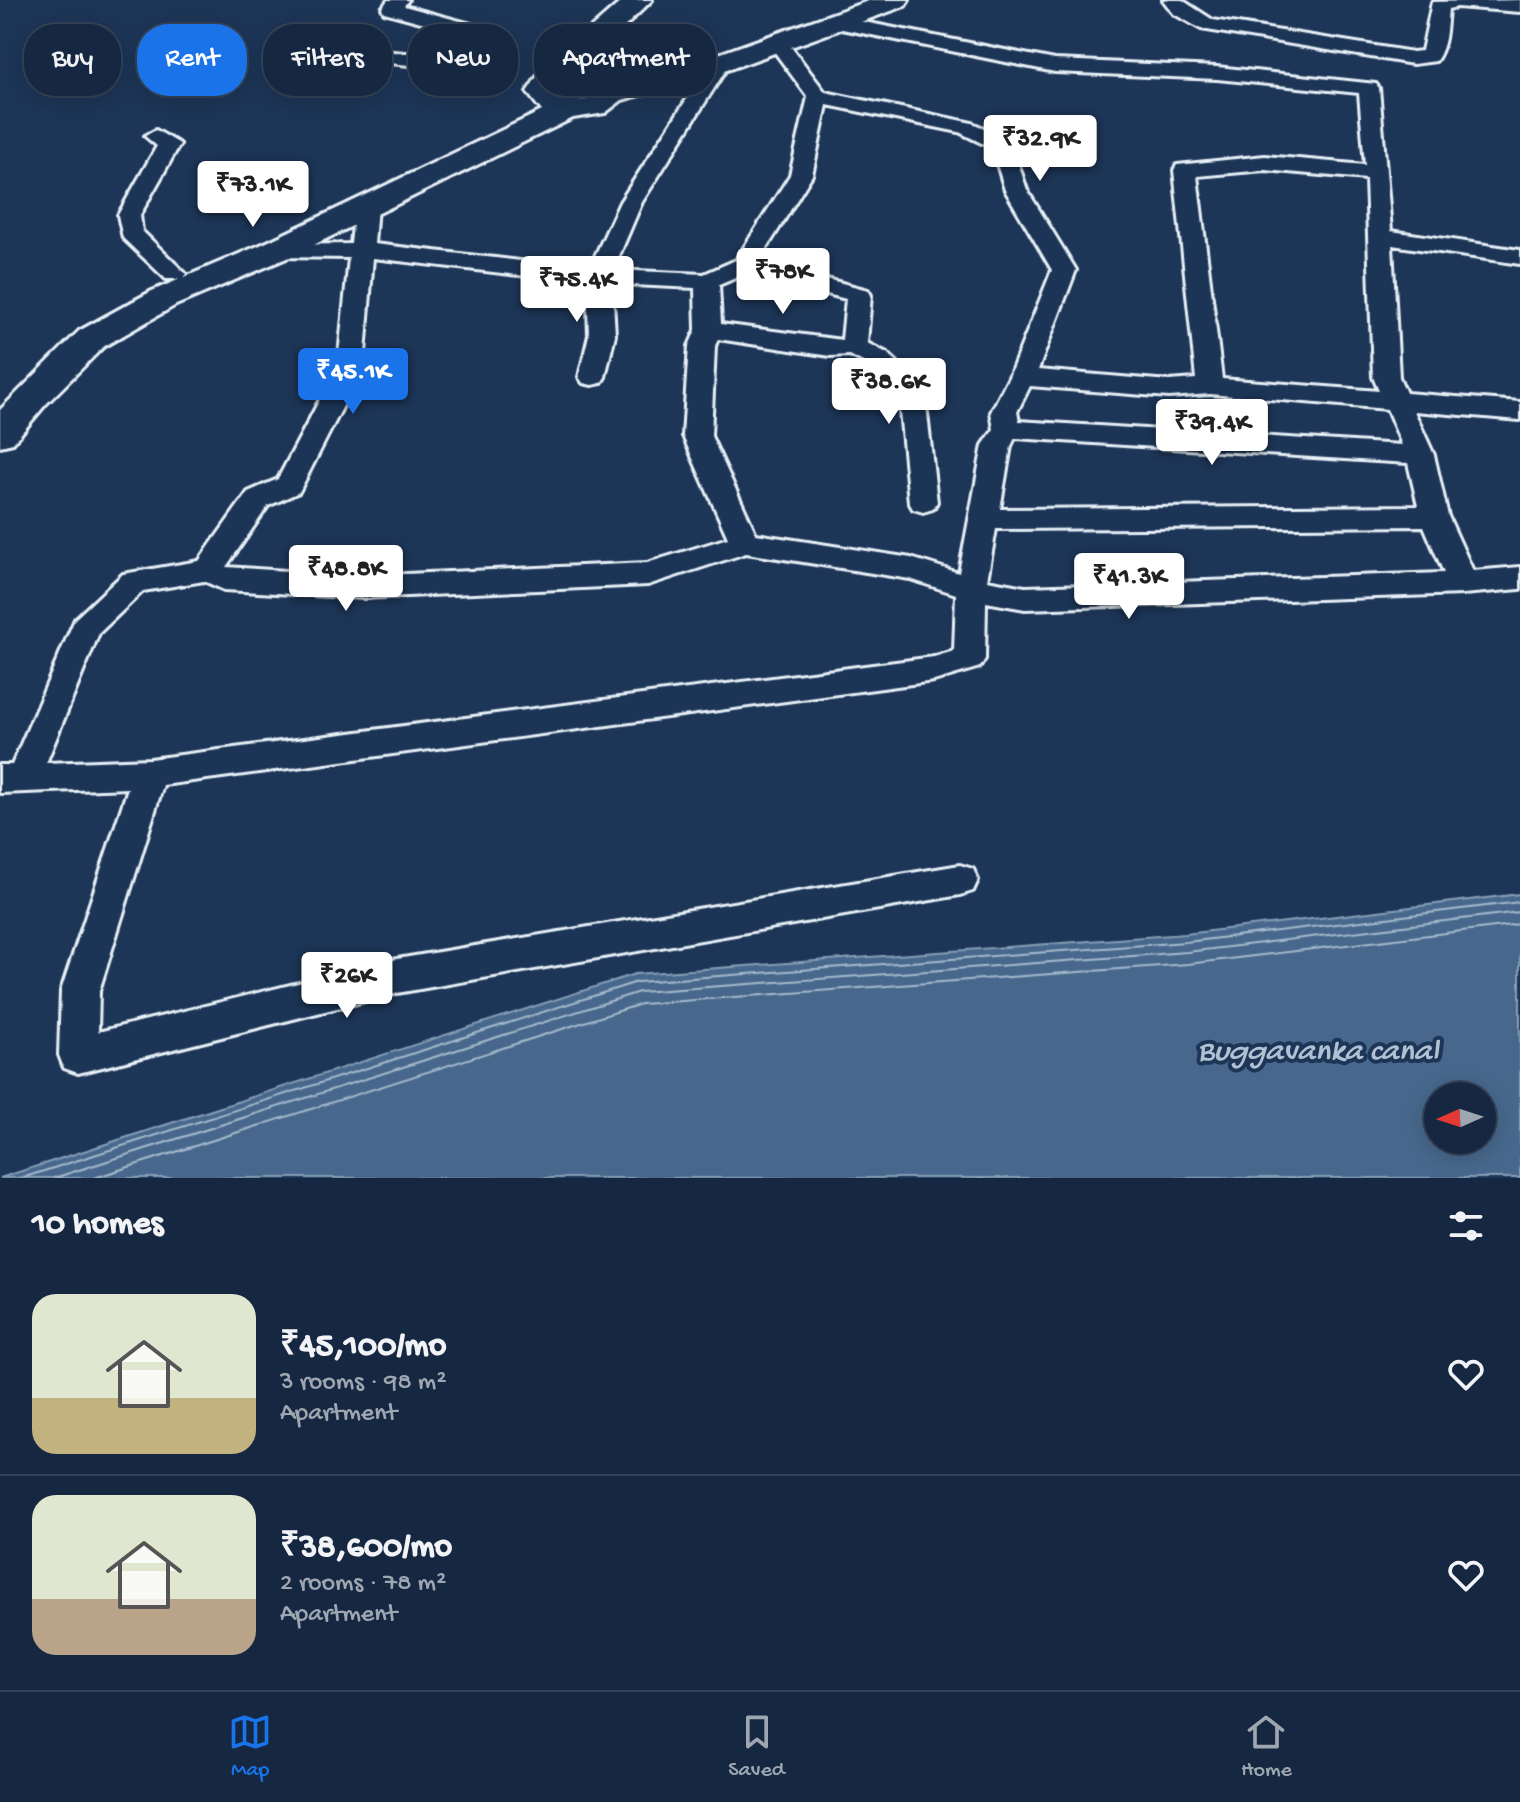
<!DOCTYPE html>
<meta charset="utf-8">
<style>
body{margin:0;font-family:"Gochi Hand",sans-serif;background:#23344c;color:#f1f3f6;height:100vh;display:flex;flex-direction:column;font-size:30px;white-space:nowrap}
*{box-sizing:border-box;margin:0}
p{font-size:26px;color:#9ea6b1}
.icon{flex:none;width:44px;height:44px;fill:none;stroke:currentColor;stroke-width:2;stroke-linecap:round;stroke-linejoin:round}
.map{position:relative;height:1178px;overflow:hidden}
.panel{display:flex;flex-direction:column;background:#162841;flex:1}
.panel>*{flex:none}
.hud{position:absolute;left:24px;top:24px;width:800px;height:72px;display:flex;gap:16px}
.needle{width:52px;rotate:267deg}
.tools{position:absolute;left:1424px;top:1082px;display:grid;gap:16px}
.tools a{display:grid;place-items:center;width:72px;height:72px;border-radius:50%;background:#162841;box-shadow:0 4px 20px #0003,0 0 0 2px #35445a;font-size:40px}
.price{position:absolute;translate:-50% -68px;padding:0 18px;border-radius:8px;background:#fff;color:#222;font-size:26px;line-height:52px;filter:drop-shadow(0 2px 4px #0008)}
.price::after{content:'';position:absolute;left:50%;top:48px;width:24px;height:18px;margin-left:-12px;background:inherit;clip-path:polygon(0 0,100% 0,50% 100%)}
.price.current{background:#1a73e8;color:#fff}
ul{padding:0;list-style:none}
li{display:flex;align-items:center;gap:24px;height:200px;padding:0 32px}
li+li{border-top:2px solid #35445a}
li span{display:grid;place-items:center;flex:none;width:224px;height:160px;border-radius:24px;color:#555}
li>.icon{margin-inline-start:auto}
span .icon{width:96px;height:96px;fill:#fffc;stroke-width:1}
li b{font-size:34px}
h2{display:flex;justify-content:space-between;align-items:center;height:96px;padding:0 32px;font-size:34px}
.pill{padding:0 28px;border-radius:32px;background:#162841;box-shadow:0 4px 20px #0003,0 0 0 2px #35445a;font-size:28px;line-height:72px}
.pill.current{background:#1a73e8;color:#fff}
.menu{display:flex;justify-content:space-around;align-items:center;height:112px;border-top:2px solid #35445a;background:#162841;font-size:22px;color:#9ea6b1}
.menu a{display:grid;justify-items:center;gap:4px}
.menu .current{color:#1a73e8}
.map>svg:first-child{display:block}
.water{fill:#46688c;stroke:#879fb7;stroke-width:2;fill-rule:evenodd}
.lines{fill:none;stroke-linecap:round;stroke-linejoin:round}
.shore{stroke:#a7bacd;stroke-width:2}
.minor-casing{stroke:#e8f1f8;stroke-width:6}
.secondary-casing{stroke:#e8f1f8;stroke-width:6}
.minor{fill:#1d3557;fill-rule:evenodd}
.secondary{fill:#1d3557;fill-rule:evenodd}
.labels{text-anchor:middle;stroke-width:8;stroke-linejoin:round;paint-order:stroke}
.near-water-label{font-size:32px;font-style:italic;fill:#afc1d2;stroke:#1d3557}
</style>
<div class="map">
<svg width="1520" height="1178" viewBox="0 0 1520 1178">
<rect width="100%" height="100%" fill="#1d3557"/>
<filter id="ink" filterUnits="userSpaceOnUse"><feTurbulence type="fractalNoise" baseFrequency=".0125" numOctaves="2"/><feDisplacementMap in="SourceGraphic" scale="16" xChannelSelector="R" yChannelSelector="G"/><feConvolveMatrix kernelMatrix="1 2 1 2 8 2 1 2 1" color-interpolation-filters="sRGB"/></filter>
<g filter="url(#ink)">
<path class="water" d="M1520 894V1178H0L635 974 1185 934ZM1438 1096H1482V1140H1438Z"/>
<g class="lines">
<g class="shore">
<path d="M22 1178 637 982 1186 942 1520 902"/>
<path d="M54 1178 639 992 1187 952 1520 912"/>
<path d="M94 1178 641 1004 1188 964 1520 924"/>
</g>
<g class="minor-casing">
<g id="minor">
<path d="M388 0H408L404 6 482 27 485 31 418 66 363 60 337 70 330 68 327 64C349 39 384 54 412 53 426 53 445 39 458 32L384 12 382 8Z"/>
<path d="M1163 0H1182L1213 20 1413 52 1422 51 1432 2 1520 0V12L1457 7 1448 9C1446 28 1447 45 1436 61L1413 64 1201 29 1174 14Z"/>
<path d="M834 16 1055 60 1217 67 1376 84 1379 88 1391 231 1520 250V264L1392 245 1399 377 1406 393 1520 402V420L1414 411 1434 455 1448 516 1473 571 1520 567V589L1463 594 1025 609 986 602 985 659 980 667 934 681 163 785 99 991 98 1032 397 959 960 865 973 869 978 880 973 891 960 895 397 993 78 1073 64 1068 59 1055 61 991 128 788 0 793V765H12L75 619 123 574 199 561 248 492 278 479 338 365 349 258 277 257 269 255 265 250 269 245 351 244 355 206 358 201H374L377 206 374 244 589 269 620 202 713 59 720 57 730 63 642 202 613 270 704 274 736 260 790 175 808 97 768 43 778 37 785 39 825 92 972 123 1010 139 1027 190 1076 270 1038 370 1169 381 1196 379 1174 170 1177 165 1265 156 1365 165 1359 93 1217 79 1055 72 827 26 824 22 827 18ZM827 105 959 132 992 148 1005 190 1052 270 1009 377 991 412 994 429 983 445 959 573 911 558 756 534 711 436 715 346 718 339 830 356 850 355 869 365 898 390 909 502 913 509 923 512 933 509 937 502 924 387 887 353 867 343 871 295 868 290 759 261 812 175ZM1265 170 1366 179 1373 377 1379 391 1222 379 1197 176ZM373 258 587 283 589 335 579 377 583 383 592 385 601 383 605 377 615 335 612 284 695 288 696 330 689 346 683 436 728 538 647 563 363 576 226 567 268 506 299 492 364 365ZM747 273 846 299 842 340 721 324 719 285ZM1030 386 1169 397 1210 394 1387 409 1402 445 1019 421 1017 412ZM1015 438 1408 463 1418 506 1000 509 1011 446ZM1424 526 1444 573 1025 587 987 580 996 529ZM746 553 910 579 956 594 954 651 934 657 150 759 46 763 99 633 143 591 204 581 224 590 363 598 648 585Z"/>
<path d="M156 130 180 144 140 215 142 231 186 274 182 279H166L123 238 118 215 157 146 145 136Z"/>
</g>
</g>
<g class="secondary-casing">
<path id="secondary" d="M623 0H652L611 40 572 66 604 68 623 82 710 57 871 0H909L905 6 730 69 622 100 605 113 573 118 289 257 176 305 103 347 45 405 13 443 0 446V410L79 331 152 291 265 243 542 111 527 92 552 54 591 28ZM590 82 600 89 586 100 565 99 555 92 559 86Z"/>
</g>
<use href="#minor" class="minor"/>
<use href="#secondary" class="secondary"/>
</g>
</g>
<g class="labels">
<g class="near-water-label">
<text x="1318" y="1059">Buggavanka canal</text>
</g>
</g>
</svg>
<div class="tools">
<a><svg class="needle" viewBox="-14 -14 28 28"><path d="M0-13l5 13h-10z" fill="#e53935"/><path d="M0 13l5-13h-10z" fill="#9ea6b1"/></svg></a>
</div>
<b class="price" style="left:1040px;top:183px">₹32.9K</b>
<b class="price" style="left:253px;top:229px">₹73.1K</b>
<b class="price" style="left:783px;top:316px">₹78K</b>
<b class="price" style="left:577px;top:324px">₹75.4K</b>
<b class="price current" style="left:353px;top:416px">₹45.1K</b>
<b class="price" style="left:889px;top:426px">₹38.6K</b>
<b class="price" style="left:1212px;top:467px">₹39.4K</b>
<b class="price" style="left:346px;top:613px">₹48.8K</b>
<b class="price" style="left:1129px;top:621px">₹41.3K</b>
<b class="price" style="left:347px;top:1020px">₹26K</b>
<div class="hud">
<a class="pill">Buy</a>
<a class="pill current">Rent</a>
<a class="pill">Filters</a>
<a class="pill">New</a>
<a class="pill">Apartment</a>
</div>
</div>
<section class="panel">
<h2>10 homes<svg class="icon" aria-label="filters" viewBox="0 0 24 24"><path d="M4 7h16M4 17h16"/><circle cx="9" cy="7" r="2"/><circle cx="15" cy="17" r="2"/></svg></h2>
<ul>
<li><span style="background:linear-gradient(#dfe7d0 65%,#c2b280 0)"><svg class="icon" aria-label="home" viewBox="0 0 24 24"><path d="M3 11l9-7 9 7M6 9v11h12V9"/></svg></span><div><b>₹45,100/mo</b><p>3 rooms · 98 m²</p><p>Apartment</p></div><svg class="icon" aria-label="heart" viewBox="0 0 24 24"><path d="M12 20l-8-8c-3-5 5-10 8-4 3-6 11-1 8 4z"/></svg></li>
<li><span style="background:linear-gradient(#dfe7d0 65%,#b9a48a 0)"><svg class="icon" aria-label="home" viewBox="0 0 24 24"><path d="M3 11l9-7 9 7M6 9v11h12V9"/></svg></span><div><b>₹38,600/mo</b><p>2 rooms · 78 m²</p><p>Apartment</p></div><svg class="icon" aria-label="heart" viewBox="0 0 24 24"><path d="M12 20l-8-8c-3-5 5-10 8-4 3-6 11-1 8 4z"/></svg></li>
</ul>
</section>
<nav class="menu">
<a class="current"><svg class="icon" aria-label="map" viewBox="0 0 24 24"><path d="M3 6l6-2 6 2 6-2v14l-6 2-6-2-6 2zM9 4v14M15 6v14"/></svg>Map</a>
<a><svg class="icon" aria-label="saved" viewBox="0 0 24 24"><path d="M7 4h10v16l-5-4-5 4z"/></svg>Saved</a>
<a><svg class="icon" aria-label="home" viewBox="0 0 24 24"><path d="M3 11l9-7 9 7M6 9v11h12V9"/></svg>Home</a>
</nav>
